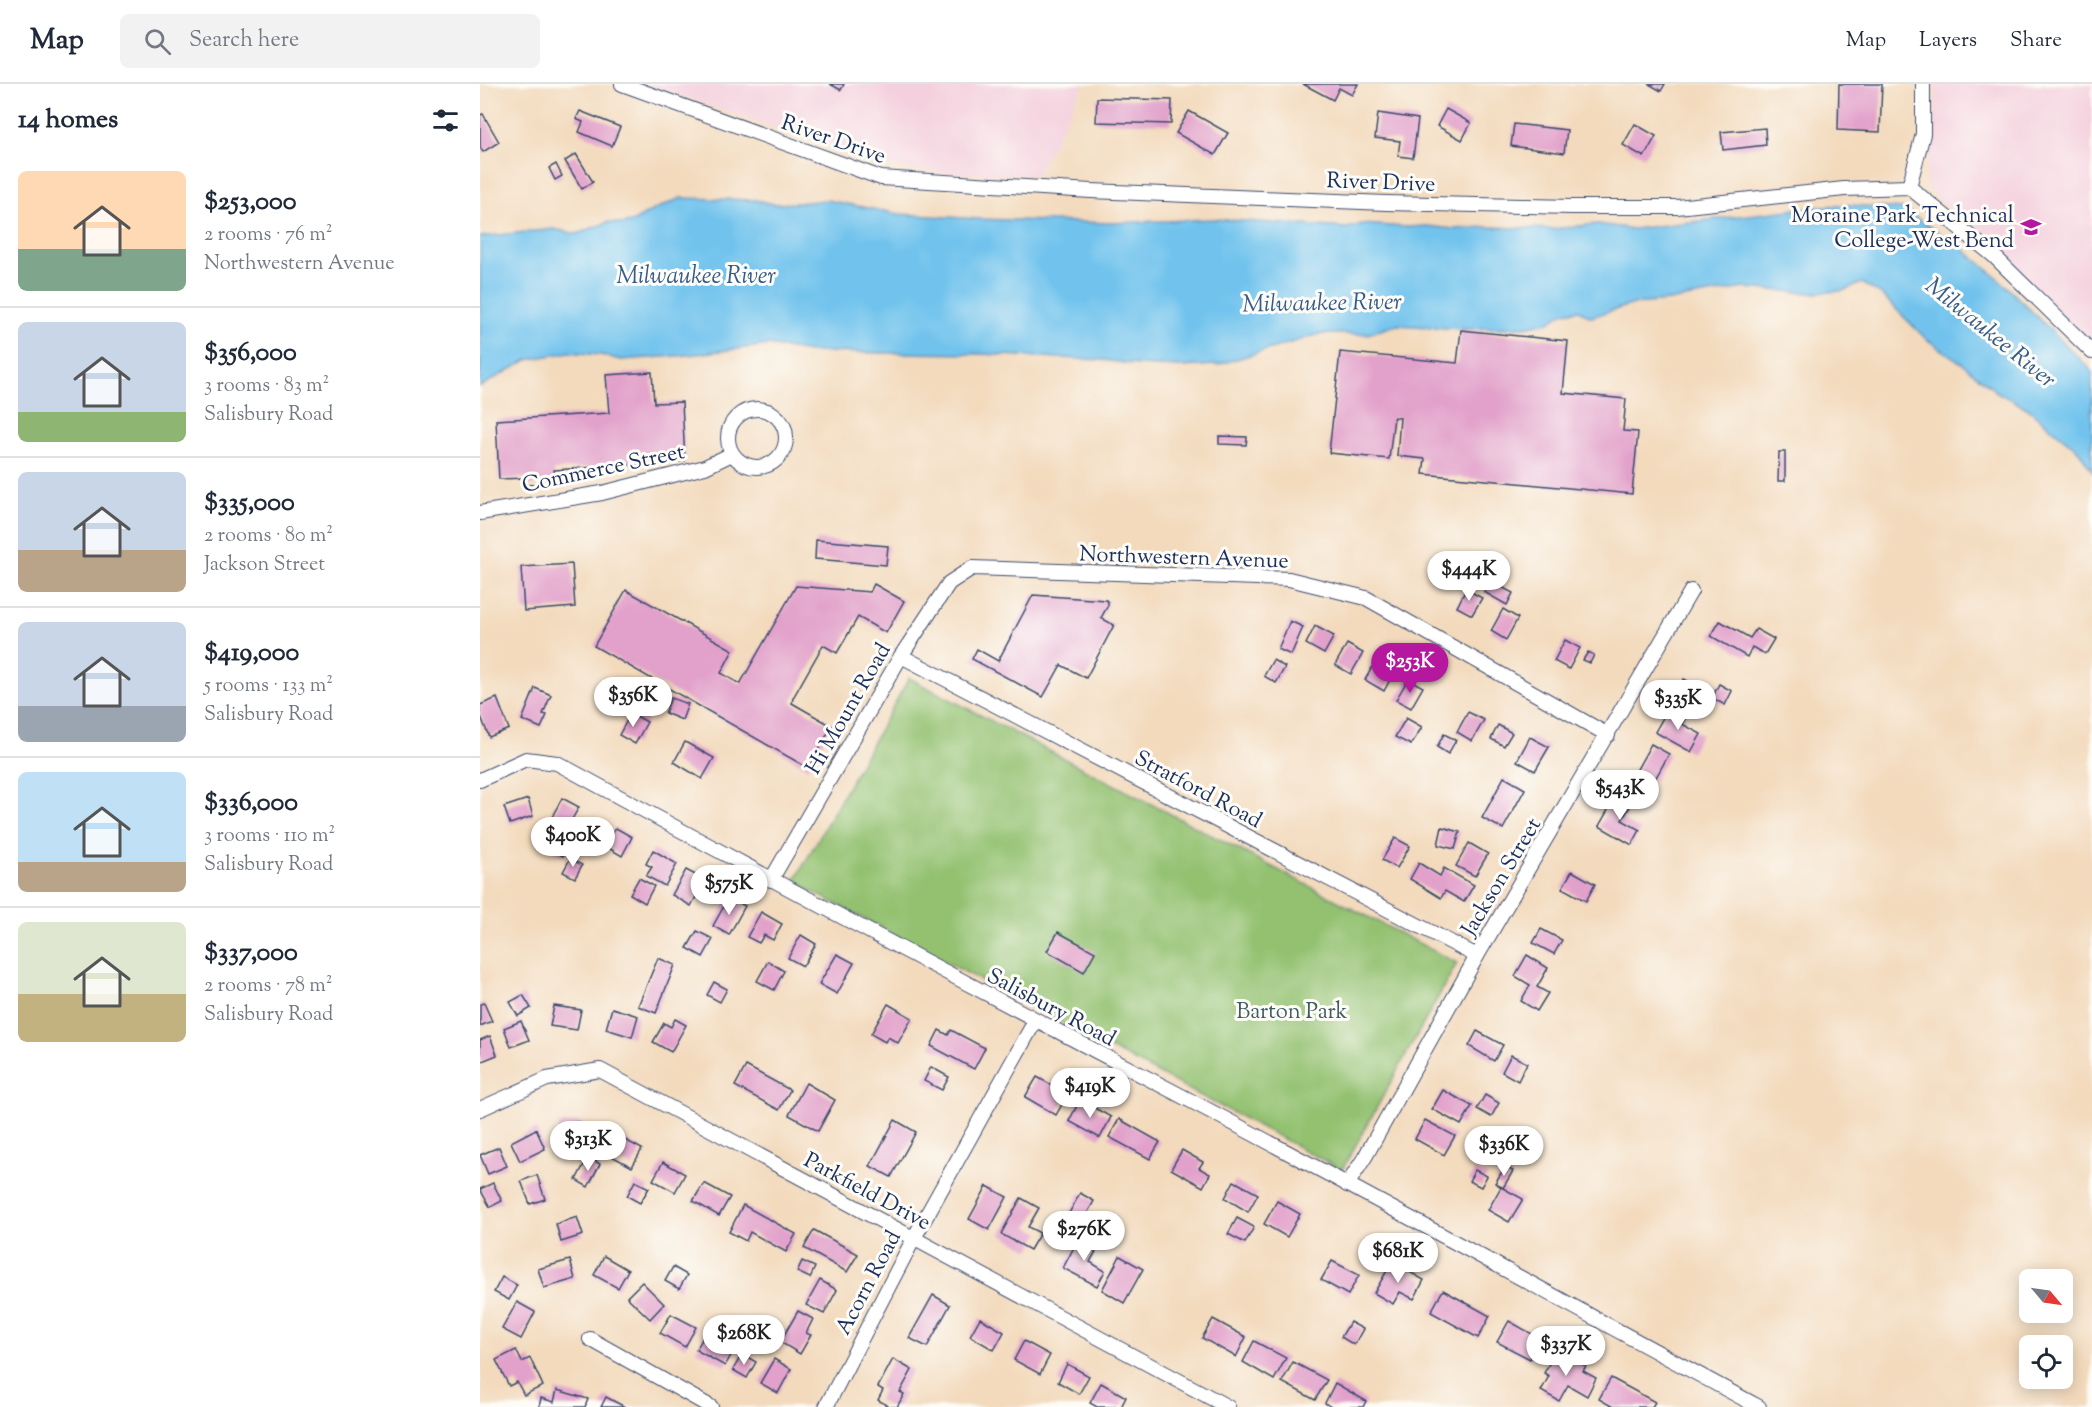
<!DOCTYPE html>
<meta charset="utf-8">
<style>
body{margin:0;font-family:"Sorts Mill Goudy",serif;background:#f2f2f3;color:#1f2937;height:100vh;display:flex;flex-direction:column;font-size:22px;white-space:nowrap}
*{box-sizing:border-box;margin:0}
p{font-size:20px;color:#747a83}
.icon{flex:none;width:33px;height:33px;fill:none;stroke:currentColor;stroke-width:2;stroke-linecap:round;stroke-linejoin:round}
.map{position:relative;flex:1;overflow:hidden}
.drawer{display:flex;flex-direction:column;background:#fff;width:480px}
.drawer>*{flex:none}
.needle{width:39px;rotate:119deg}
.fabs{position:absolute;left:1539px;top:1185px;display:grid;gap:12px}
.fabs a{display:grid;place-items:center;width:54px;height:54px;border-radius:9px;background:#fff;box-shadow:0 3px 15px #0003;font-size:30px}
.price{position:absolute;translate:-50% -51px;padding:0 14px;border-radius:21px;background:#fff;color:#222;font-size:20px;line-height:39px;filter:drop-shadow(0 2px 3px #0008)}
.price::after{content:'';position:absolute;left:50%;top:36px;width:18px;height:14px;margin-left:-9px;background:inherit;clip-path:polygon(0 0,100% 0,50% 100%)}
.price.current{background:#b5179e;color:#fff}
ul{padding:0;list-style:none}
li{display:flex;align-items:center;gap:18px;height:150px;padding:0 18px}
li+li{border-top:2px solid #e0e1e3}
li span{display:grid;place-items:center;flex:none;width:168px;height:120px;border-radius:9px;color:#555}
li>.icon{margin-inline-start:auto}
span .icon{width:72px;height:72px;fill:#fffc;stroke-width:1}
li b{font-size:26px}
h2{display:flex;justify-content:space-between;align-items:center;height:72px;padding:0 18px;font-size:26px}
header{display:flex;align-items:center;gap:36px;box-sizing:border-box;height:84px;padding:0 30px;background:#fff;border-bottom:2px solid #e0e1e3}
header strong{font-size:28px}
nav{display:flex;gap:33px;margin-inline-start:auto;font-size:21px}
.search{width:420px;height:54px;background:#f2f2f3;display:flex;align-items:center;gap:15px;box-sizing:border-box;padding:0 21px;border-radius:9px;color:#747a83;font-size:22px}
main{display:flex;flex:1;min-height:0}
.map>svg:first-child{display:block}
.built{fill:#f4cfdd}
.green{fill:#93c170;stroke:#577867;stroke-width:1.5}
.water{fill:#71c3ed;stroke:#4679a6;stroke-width:1.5}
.building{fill:#e2a1ca}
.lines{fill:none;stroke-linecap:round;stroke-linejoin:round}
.street-casing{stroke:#3b496c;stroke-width:16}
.street{stroke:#fff;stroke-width:14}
.labels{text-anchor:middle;stroke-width:6;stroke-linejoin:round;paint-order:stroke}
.street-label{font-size:22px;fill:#1b2f5e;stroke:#fdfcf7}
.poi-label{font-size:22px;fill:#1b2f5e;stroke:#fdfcf7;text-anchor:end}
.park-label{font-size:22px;fill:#3f5b63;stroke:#fdfcf7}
.water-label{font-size:24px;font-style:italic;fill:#355b89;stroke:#fdfcf7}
</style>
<header>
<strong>Map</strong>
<div class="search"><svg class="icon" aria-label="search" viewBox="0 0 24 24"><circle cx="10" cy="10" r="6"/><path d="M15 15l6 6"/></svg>Search here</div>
<nav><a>Map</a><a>Layers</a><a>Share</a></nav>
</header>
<main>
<section class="drawer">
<h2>14 homes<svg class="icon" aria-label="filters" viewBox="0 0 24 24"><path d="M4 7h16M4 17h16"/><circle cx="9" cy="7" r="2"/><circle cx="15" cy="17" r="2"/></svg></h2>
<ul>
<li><span style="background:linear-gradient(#ffd9b3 65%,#7fa58c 0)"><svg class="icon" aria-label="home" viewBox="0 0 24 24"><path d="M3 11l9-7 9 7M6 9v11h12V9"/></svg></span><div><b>$253,000</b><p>2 rooms · 76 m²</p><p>Northwestern Avenue</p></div></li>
<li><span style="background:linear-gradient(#c9d6e8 75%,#8fb573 0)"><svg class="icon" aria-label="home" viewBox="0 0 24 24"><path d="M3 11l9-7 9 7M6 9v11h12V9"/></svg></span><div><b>$356,000</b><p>3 rooms · 83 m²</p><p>Salisbury Road</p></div></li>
<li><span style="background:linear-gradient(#c9d6e8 65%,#b9a48a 0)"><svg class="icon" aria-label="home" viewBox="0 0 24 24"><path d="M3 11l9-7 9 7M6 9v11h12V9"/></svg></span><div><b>$335,000</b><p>2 rooms · 80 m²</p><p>Jackson Street</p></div></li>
<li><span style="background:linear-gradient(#c9d6e8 70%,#9aa5b1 0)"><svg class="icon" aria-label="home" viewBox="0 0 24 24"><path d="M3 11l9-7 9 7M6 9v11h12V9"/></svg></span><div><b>$419,000</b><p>5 rooms · 133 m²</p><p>Salisbury Road</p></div></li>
<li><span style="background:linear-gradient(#bfe0f5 75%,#b9a48a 0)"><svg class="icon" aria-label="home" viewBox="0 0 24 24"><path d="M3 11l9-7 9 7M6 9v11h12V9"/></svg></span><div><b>$336,000</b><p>3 rooms · 110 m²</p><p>Salisbury Road</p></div></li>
<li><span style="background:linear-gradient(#dfe7d0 60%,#c2b280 0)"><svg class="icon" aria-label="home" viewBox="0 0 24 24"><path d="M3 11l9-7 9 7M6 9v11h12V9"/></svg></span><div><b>$337,000</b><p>2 rooms · 78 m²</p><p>Salisbury Road</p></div></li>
</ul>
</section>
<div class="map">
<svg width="1612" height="1323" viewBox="0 0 1612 1323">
<rect width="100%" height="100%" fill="#fdfcf7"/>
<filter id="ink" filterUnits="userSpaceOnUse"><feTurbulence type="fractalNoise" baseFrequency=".0167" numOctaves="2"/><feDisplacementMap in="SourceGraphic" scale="12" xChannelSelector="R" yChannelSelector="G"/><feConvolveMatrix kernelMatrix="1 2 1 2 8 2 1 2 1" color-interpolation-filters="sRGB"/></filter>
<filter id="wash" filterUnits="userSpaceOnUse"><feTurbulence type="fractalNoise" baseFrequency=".008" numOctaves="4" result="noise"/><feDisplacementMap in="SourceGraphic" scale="24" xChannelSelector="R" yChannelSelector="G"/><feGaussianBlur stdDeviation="1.35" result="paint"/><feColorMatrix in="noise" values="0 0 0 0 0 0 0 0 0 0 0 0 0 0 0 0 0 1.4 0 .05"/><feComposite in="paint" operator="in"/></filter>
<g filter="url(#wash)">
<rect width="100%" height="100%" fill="#f3dabd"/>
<g class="built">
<path d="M167 0H604L557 91 464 89 405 82Z"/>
<path d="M1456 0H1612V259L1447 104 1446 97 1455 24Z"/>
</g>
<path class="green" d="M429 594 977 879 862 1086 314 798Z"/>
<path class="water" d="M201 114 275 116 294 120 319 119 346 116 419 130 499 135 631 139 734 135 867 144 882 140 926 143 947 142 974 145 1007 143 1073 145 1118 140 1153 145 1343 122 1370 121 1423 125 1482 164 1519 195 1612 287V387L1599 367 1547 324 1517 308 1483 280 1446 255 1402 211 1382 199 1362 207 1332 209 1264 204 1188 217 1154 220 1111 233 1099 226 1084 228 1069 238 1044 243 984 245 917 241 887 250H840L737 281 700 283 659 281 623 276 501 270 330 268 288 261 208 271 141 276 121 271 89 268 47 276 0 303V153L74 145 97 150 128 138 143 140 154 137 173 126Z"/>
<g id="blocks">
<g class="building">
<path d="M350 0H364L361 6Z"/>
<path d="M823 0H878L872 11 859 4 853 16Z"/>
<path d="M1169 0H1185L1181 7Z"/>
<path d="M1359 0H1402L1400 48 1358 46Z"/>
<path d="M617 14 692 16 691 40 616 38Z"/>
<path d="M966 25 991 39 982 56 957 42Z"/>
<path d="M100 27 140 43 132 62 99 48 103 38 96 35Z"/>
<path d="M709 27 748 49 735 71 696 49Z"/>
<path d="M898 29 938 35 933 74 918 72 920 57 895 54Z"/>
<path d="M3 30 19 58 3 68 0 63V31Z"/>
<path d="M1034 40 1087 46 1084 69 1031 62Z"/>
<path d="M1155 40 1176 52 1164 73 1143 61Z"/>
<path d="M1285 44 1286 61 1243 66 1241 48Z"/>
<path d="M96 70 113 98 102 105 85 77Z"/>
<path d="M76 80 82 92 75 96 69 84Z"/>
<path d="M981 246 1088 257 1083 309 1146 315 1143 347 1158 348 1152 410 943 390 945 375 917 372 920 334 914 333 909 375 849 369 860 268 977 279Z"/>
<path d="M172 288 174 319 202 318 205 377 74 386 75 400 46 401 45 394 19 395 16 336 129 329 126 291Z"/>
<path d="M739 352 767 353 766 361 739 360Z"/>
<path d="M1299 368H1305V397H1298Z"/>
<path d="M336 456 408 462 406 481 335 475Z"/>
<path d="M92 480 95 523 44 527 41 483Z"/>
<path d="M1010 497 1033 509 1027 521 1004 508Z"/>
<path d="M394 500 424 517 406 549 378 533 357 569 343 561 313 614 312 619 352 642 328 684 114 562 146 506 253 566 241 589 260 600 316 502 390 508Z"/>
<path d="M986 505 1002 514 992 531 977 523Z"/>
<path d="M553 511 626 516 628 518V521L621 534 634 541 606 594 581 581 563 613 492 575 497 565 518 577Z"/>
<path d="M1023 525 1038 534 1026 556 1011 547Z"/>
<path d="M810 537 823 543 811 571 798 565Z"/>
<path d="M1240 537 1270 554 1276 545 1294 555 1285 570 1272 563 1267 573 1231 552Z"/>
<path d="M835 542 854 552 844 570 826 560Z"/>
<path d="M1085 556 1100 564 1089 585 1074 577Z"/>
<path d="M867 560 883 569 871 590 855 581Z"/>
<path d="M1108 568 1114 571 1110 579 1103 576Z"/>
<path d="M793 576 805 583 796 599 784 592Z"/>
<path d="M894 580 913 590 904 607 885 596Z"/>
<path d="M928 595 943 603 931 624 916 616Z"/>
<path d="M1204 595 1224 606 1215 621 1196 610Z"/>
<path d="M1239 600 1252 607 1245 621 1232 614Z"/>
<path d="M55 604 71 611 63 630 67 631 61 644 42 636Z"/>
<path d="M17 614 29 645 9 653 0 630V621Z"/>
<path d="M191 614 208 620 202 636 185 629Z"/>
<path d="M1188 625 1205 635 1202 640 1221 650 1211 668 1175 648Z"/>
<path d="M988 628 1004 636 992 657 977 648Z"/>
<path d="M151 629 167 638 155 660 139 651Z"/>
<path d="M926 634 942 643 931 661 915 653Z"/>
<path d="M1018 641 1032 649 1024 662 1011 655Z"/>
<path d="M964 650 976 656 968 670 957 663Z"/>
<path d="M1050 653 1069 663 1055 687 1037 677Z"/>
<path d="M205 658 234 674 222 695 194 678Z"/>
<path d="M1171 660 1189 670 1174 697 1156 687Z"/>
<path d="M1024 693 1045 705 1023 745 1002 734Z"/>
<path d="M1137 710 1152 719 1142 736 1160 746 1152 761 1119 742Z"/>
<path d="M82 714 99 723 87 744 71 735Z"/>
<path d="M48 715 53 732 30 740 24 723Z"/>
<path d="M120 742 133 749 136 744 152 753 142 772 113 755Z"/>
<path d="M962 743 980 748 975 765 958 761Z"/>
<path d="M915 754 930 762 917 784 902 776Z"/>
<path d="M82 756 90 760 83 772 75 768Z"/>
<path d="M989 759 1008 770 995 792 976 782Z"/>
<path d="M173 766 197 780 185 802 166 792 172 783 166 780Z"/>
<path d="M90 775 102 781 95 794 83 788Z"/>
<path d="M939 779 960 792 964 784 994 801 984 818 965 807 961 814 930 795Z"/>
<path d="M206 786 225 796 211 822 192 811Z"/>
<path d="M1092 787 1115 800 1106 817 1082 804Z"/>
<path d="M159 794 174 802 165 819 150 810Z"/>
<path d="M249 813 265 822 249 851 233 842Z"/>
<path d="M281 828 302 840 293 856 284 851 279 859 267 853Z"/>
<path d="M1061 845 1082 856 1074 870 1053 859Z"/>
<path d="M217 847 233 855 223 873 207 864Z"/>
<path d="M578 848 615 868 604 888 567 867Z"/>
<path d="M321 851 336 860 323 882 308 874Z"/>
<path d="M357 870 374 879 357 910 339 900Z"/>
<path d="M1047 871 1068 884 1057 903 1068 909 1057 927 1041 917 1050 901 1035 892Z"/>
<path d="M178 874 195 881 176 929 158 922Z"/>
<path d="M288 877 304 887 294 906 277 897Z"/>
<path d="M234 898 247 905 240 918 227 911Z"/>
<path d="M43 911 51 924 38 932 30 918Z"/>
<path d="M4 919 12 937 0 942V920Z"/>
<path d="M408 920 432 934 418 959 408 953 405 958 391 950Z"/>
<path d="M74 922 101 926 97 946 70 942Z"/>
<path d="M132 924 158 932 152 953 126 945Z"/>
<path d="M195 935 206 941 191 968 173 958 184 939 191 943Z"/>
<path d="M41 937 49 956 31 963 24 944Z"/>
<path d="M459 946 468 951 471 946 505 964 494 985 451 962Z"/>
<path d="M997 947 1023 961 1014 977 989 962Z"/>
<path d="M10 952 17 971 0 978V956Z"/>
<path d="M1031 971 1047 979 1038 997 1022 988Z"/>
<path d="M266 982 310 1006 299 1026 255 1002Z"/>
<path d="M451 983 469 993 462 1006 444 997Z"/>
<path d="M557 993 588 1010 576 1031 545 1013Z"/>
<path d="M326 999 355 1016 338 1047 309 1031Z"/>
<path d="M963 1006 992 1022 981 1041 952 1025Z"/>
<path d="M1005 1011 1019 1019 1011 1033 997 1025Z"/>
<path d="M600 1016 631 1033 620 1054 589 1037Z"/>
<path d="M639 1035 680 1058 670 1075 629 1053Z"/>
<path d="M415 1036 436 1048 411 1093 390 1082Z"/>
<path d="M945 1036 975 1052 964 1071 935 1055Z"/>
<path d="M100 1038 102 1057 80 1059 78 1040Z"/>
<path d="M56 1045 65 1065 40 1077 31 1058Z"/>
<path d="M136 1051 162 1065 152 1083 126 1069Z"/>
<path d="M19 1063 27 1082 8 1090 0 1071Z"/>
<path d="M702 1066 723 1078 719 1084 730 1090 723 1103 691 1085Z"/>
<path d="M108 1073 120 1080 108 1103 96 1096Z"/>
<path d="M183 1078 205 1090 195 1108 173 1096Z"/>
<path d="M1025 1083 1033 1087 1023 1104 1015 1099Z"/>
<path d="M995 1086 1007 1092 1001 1103 989 1097Z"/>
<path d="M57 1091 65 1115 50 1120 41 1097Z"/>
<path d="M155 1097 169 1104 160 1119 147 1112Z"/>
<path d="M754 1097 778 1110 768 1128 745 1114Z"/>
<path d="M13 1099 22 1117 10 1123 0 1105Z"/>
<path d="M224 1099 250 1113 239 1132 213 1117Z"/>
<path d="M507 1102 527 1113 509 1146 489 1135Z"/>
<path d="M1021 1103 1043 1115 1029 1138 1008 1126Z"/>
<path d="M600 1109 614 1117 601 1140 587 1133Z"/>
<path d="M541 1114 559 1124 548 1143 560 1149 550 1166 521 1150Z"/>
<path d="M797 1117 820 1130 807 1153 784 1140Z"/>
<path d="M263 1121 316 1150 306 1168 270 1148 266 1157 249 1148Z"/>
<path d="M97 1133 103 1151 81 1158 76 1140Z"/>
<path d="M757 1134 774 1143 765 1159 748 1150Z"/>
<path d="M334 1146 378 1170 367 1188 324 1164Z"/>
<path d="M600 1152 619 1162 610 1178 625 1187 617 1202 583 1184Z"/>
<path d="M124 1172 148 1186 138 1204 114 1191Z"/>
<path d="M640 1172 663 1185 644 1219 622 1206Z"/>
<path d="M90 1176 95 1195 64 1204 58 1185Z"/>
<path d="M322 1177 335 1183 330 1194 317 1188Z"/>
<path d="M852 1177 879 1191 868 1211 841 1196Z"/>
<path d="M912 1178 944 1196 934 1215 920 1208 913 1220 894 1209Z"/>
<path d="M193 1183 207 1191 199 1205 185 1197Z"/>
<path d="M22 1193 37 1201 29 1216 14 1208Z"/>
<path d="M340 1196 357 1206 344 1230 326 1221Z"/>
<path d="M162 1198 184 1220 170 1235 147 1213Z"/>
<path d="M963 1206 1010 1232 998 1254 951 1228Z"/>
<path d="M453 1211 470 1221 447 1263 429 1254Z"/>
<path d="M37 1218 55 1228 41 1255 22 1245Z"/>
<path d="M318 1227 333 1235 326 1249 331 1251 320 1270 300 1258Z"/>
<path d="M191 1230 216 1243 205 1263 180 1249Z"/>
<path d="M500 1234 524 1248 514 1266 490 1252Z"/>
<path d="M733 1235 766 1253 756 1273 722 1254Z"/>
<path d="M1029 1237 1061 1255 1050 1275 1017 1258Z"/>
<path d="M870 1238 883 1245 874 1261 861 1253Z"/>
<path d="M226 1248 255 1264 245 1282 216 1266Z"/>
<path d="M544 1257 570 1271 560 1290 534 1276Z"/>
<path d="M774 1257 806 1274 794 1296 763 1278Z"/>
<path d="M36 1266 42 1278 50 1274 63 1302 44 1311 37 1298 29 1302 16 1276Z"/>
<path d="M1077 1266 1106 1282 1103 1287 1116 1294 1107 1312 1088 1301 1079 1317 1061 1307 1069 1292 1064 1289Z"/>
<path d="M262 1270 276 1278 267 1294 253 1286Z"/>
<path d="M294 1275 311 1285 298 1309 280 1299Z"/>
<path d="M413 1275 432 1286 420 1308 424 1310 417 1323H410L398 1316 403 1306 398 1303Z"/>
<path d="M813 1278 847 1296 835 1316 802 1298Z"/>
<path d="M587 1280 609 1292 599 1310 578 1298Z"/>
<path d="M1131 1294 1175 1318 1172 1323H1133L1119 1315Z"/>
<path d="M621 1299 646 1313 641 1323H617L610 1319Z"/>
<path d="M855 1299 886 1317 883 1323H851L845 1319Z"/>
<path d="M77 1306 108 1315 105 1323H59L61 1314 74 1318Z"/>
<path d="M126 1313 145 1323H121Z"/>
</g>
</g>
</g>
<g filter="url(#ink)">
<use href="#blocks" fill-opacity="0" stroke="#3b496c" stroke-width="1.5"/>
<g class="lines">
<g class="street-casing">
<g id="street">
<path d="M142 0 401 94 611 107 906 119 1092 123H1197L1364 105 1429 103 1513 171 1612 268"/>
<path d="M1429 103 1443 50V0"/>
<circle cx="277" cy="354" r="29"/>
<path d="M0 429 122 409 225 383 252 370"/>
<path d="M421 572 997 872"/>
<path d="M0 696 46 675 77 679C282 791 487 900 694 1008 890 1111 1084 1218 1279 1323"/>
<path d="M291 796 421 572 469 499 492 484 809 495 886 514 1128 651"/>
<path d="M0 1025 67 995 120 986 748 1323"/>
<path d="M867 1101 885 1073 997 872 1211 507"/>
<path d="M110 1255 231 1323"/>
<path d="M346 1323 434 1154 555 937"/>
</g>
</g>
<use href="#street" class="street"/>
</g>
</g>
<defs>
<g id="university-bare" transform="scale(1.62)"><path d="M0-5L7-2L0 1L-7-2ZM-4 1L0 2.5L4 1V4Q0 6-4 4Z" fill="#b5179e" stroke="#fdfcf7" stroke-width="2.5" paint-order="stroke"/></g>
</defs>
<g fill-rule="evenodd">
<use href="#university-bare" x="1551" y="143"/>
</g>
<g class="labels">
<g class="street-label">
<text transform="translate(354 54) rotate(19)" y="8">River Drive</text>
<text transform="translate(901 97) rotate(2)" y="8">River Drive</text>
<text transform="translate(123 383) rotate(-12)" y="8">Commerce Street</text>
<text transform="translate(704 472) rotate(2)" y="8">Northwestern Avenue</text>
<text transform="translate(367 624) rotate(-60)" y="8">Hi Mount Road</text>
<text transform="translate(719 704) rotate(28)" y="8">Stratford Road</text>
<text transform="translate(1020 792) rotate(-59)" y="8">Jackson Street</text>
<text transform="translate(572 922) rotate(28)" y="8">Salisbury Road</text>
<text transform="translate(388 1106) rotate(28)" y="8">Parkfield Drive</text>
<text transform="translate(387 1198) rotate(-62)" y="8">Acorn Road</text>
</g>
<g class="poi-label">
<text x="1534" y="138">Moraine Park Technical<tspan x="1534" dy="25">College-West Bend</tspan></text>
</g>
<g class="park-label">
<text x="812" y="934">Barton Park</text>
</g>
<g class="water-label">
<text x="216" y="199">Milwaukee River</text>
<text transform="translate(842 218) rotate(-1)" y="8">Milwaukee River</text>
<text transform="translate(1511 248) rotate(39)" y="8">Milwaukee River</text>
</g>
</g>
</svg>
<div class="fabs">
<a><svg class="needle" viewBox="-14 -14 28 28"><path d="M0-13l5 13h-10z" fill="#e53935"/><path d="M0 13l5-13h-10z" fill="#747a83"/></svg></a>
<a><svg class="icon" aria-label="locate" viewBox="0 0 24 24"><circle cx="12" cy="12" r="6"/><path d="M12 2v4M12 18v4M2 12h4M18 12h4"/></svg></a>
</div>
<b class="price" style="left:989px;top:518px">$444K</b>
<b class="price current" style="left:930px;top:610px">$253K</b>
<b class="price" style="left:153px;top:644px">$356K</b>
<b class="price" style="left:1198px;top:647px">$335K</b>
<b class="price" style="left:1140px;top:737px">$543K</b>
<b class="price" style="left:93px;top:784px">$400K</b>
<b class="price" style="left:249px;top:832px">$575K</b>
<b class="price" style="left:610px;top:1035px">$419K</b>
<b class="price" style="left:108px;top:1088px">$313K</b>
<b class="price" style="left:1024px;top:1093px">$336K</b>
<b class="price" style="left:604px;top:1178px">$276K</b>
<b class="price" style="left:918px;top:1200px">$681K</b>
<b class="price" style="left:264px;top:1282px">$268K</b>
<b class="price" style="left:1086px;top:1293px">$337K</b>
</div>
</main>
